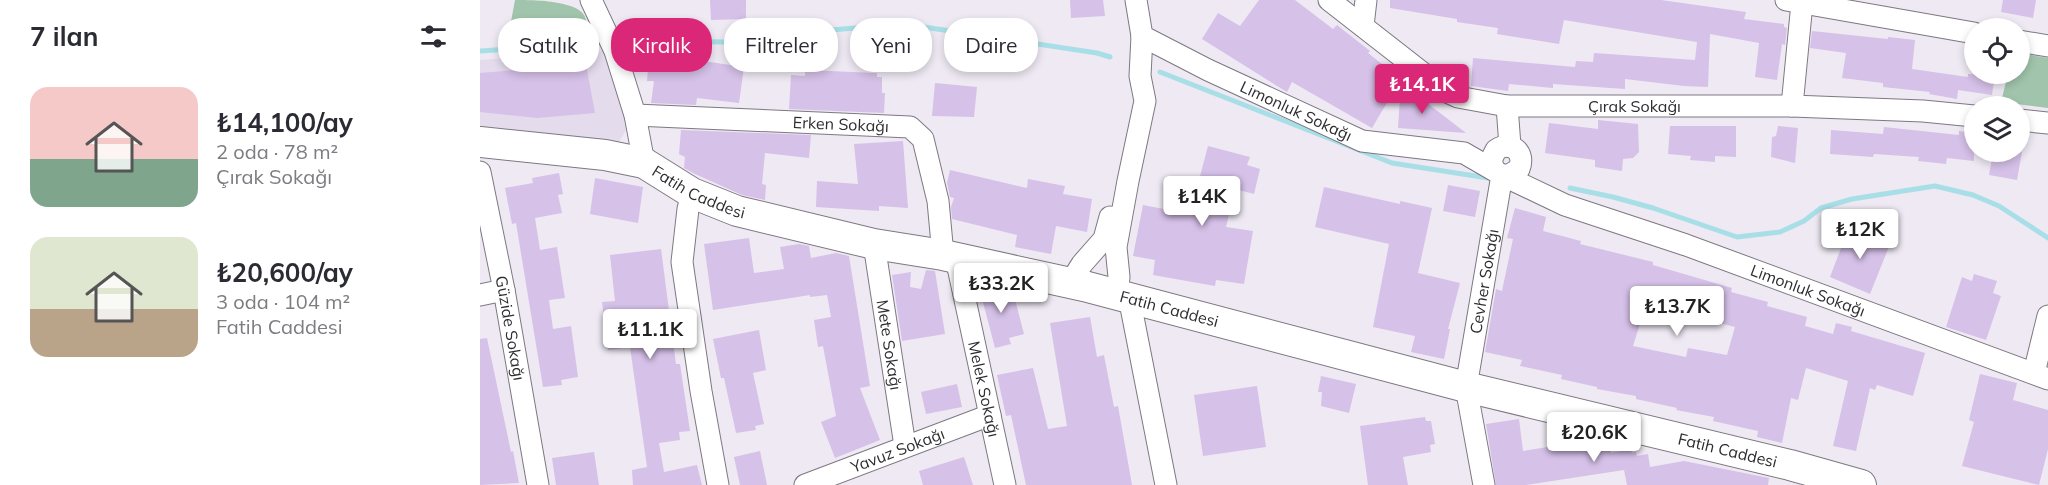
<!DOCTYPE html>
<html lang="tr">
<meta charset="utf-8">
<style>
body{margin:0;font-family:Mulish,sans-serif;background:#f7f7f7;color:#2b2b33;height:100vh;display:flex;flex-direction:column;font-size:22px;white-space:nowrap}
*{box-sizing:border-box;margin:0}
p{font-size:20px;color:#7c7c81}
.icon{flex:none;width:33px;height:33px;fill:none;stroke:currentColor;stroke-width:2;stroke-linecap:round;stroke-linejoin:round}
.map{position:relative;flex:1;overflow:hidden}
.drawer{display:flex;flex-direction:column;background:#fff;width:480px}
.drawer>*{flex:none}
.hud{position:absolute;left:18px;top:18px;width:570px;height:54px;display:flex;gap:12px}
.fabs{position:absolute;left:1484px;top:18px;display:grid;gap:12px}
.fabs a{display:grid;place-items:center;width:66px;height:66px;border-radius:50%;background:#fff;box-shadow:0 3px 9px #0003;font-size:30px}
.price{position:absolute;translate:-50% -51px;padding:0 14px;border-radius:6px;background:#fff;color:#222;font-size:20px;line-height:39px;filter:drop-shadow(0 2px 3px #0008)}
.price::after{content:'';position:absolute;left:50%;top:36px;width:18px;height:14px;margin-left:-9px;background:inherit;clip-path:polygon(0 0,100% 0,50% 100%)}
.price.active{background:#db2777;color:#fff}
ul{padding:0;list-style:none}
li{display:flex;align-items:center;gap:18px;height:150px;padding:0 30px}
li span{display:grid;place-items:center;flex:none;width:168px;height:120px;border-radius:18px;color:#555}
li>.icon{margin-inline-start:auto}
span .icon{width:72px;height:72px;fill:#fffc;stroke-width:1}
li b{font-size:26px}
h2{display:flex;justify-content:space-between;align-items:center;height:72px;padding:0 30px;font-size:26px}
.chip{padding:0 21px;border-radius:24px;background:#fff;box-shadow:0 3px 9px #0003;font-size:21px;line-height:54px}
.chip.active{background:#db2777;color:#fff}
main{display:flex;flex:1;min-height:0}
.map>svg:first-child{display:block}
.built{fill:#e4dbec}
.green{fill:#a1c5ac}
.lines{fill:none;stroke-linecap:round;stroke-linejoin:round}
.stream{stroke:#a8dfe7;stroke-width:5}
.building{fill:#d6c1e8;fill-rule:evenodd}
.minor-casing{stroke:#7d7881;stroke-width:23}
.secondary-casing{stroke:#7d7881;stroke-width:32}
.minor{stroke:#fff;stroke-width:21}
.secondary{stroke:#fff;stroke-width:30}
.labels{text-anchor:middle;stroke-width:6;stroke-linejoin:round;paint-order:stroke}
.street-label{font-size:16px;fill:#2e2c30;stroke:#fbf7ff}
</style>
<main>
<section class="drawer">
<h2>7 ilan<svg class="icon" aria-label="filters" viewBox="0 0 24 24"><path d="M4 7h16M4 17h16"/><circle cx="9" cy="7" r="2"/><circle cx="15" cy="17" r="2"/></svg></h2>
<ul>
<li><span style="background:linear-gradient(#f6c9c9 60%,#7fa58c 0)"><svg class="icon" aria-label="home" viewBox="0 0 24 24"><path d="M3 11l9-7 9 7M6 9v11h12V9"/></svg></span><div><b>₺14,100/ay</b><p>2 oda · 78 m²</p><p>Çırak Sokağı</p></div></li>
<li><span style="background:linear-gradient(#dfe7d0 60%,#b9a48a 0)"><svg class="icon" aria-label="home" viewBox="0 0 24 24"><path d="M3 11l9-7 9 7M6 9v11h12V9"/></svg></span><div><b>₺20,600/ay</b><p>3 oda · 104 m²</p><p>Fatih Caddesi</p></div></li>
</ul>
</section>
<div class="map">
<svg width="1568" height="485" viewBox="0 0 1568 485">
<rect width="100%" height="100%" fill="#eee9f3"/>
<path class="built" d="M122 51 140 90 149 125 137 145 0 134V60Z"/>
<g class="green">
<path d="M35 0C53 0 105 0 106 21L101 30C79 37 52 33 29 32Z"/>
<path d="M1539 53 1568 58V108L1521 102 1528 74H1539Z"/>
</g>
<g class="lines">
<g class="stream">
<path d="M151 41 251 42 326 32 424 24 617 53 630 57"/>
<path d="M0 51 102 44"/>
<path d="M680 72 912 163 1008 178"/>
<path d="M1090 188 1133 197 1173 208 1257 237 1300 232 1324 221 1341 208 1372 199 1455 186 1493 195 1519 206 1568 238"/>
</g>
</g>
<g class="building">
<path d="M230 0H266V19L231 20Z"/>
<path d="M590 0H623L625 16 591 18Z"/>
<path d="M779 0H815L853 29 857 25 890 51 888 53 921 79 892 128 812 82 807 92 722 39 738 13 760 26Z"/>
<path d="M910 0H1181L1266 12 1264 19 1304 24V27L1307 28 1305 45 1302 44 1297 80 1275 77 1279 43 1230 34 1228 87 1204 86 1145 79V89L1073 84V88L1029 84 1028 91 991 86 993 58 1095 67 1096 61 1113 62 1114 53 1215 60 1217 42 1084 20 1079 44 1017 34 1018 28 977 22V19L910 8Z"/>
<path d="M1523 0H1556L1553 18 1521 12Z"/>
<path d="M1332 31 1408 39V37L1435 40 1432 69 1488 77V74H1515L1512 95 1478 90 1477 99 1449 94 1450 92 1403 87V83L1362 78 1366 53 1330 48Z"/>
<path d="M169 55 223 58V61L264 67 259 103 217 98 216 105 171 103 174 81H167Z"/>
<path d="M106 64 115 113 57 118 0 112V73Z"/>
<path d="M325 70 397 73V77H402V93H405L404 113 309 109 311 75 325 76Z"/>
<path d="M455 83 497 87 494 117 452 116Z"/>
<path d="M921 83 986 133 918 128Z"/>
<path d="M1118 120 1158 124 1159 152 1153 158 1143 159 1142 171 1115 167V160L1065 153 1069 123 1118 129Z"/>
<path d="M1190 126H1256V157L1235 156V162L1210 160 1211 156 1188 154Z"/>
<path d="M1298 126 1318 128 1315 163 1291 157 1292 137 1296 136Z"/>
<path d="M1404 127 1479 135V131L1494 133V161L1467 158 1466 164 1438 161 1439 157 1394 154 1393 157 1350 154 1351 130 1403 134Z"/>
<path d="M201 130 331 135 329 158 285 153 282 184 286 185 285 200 262 195 215 174 204 168 205 157 199 154Z"/>
<path d="M423 141 428 208 399 206V211L336 207 337 181 378 184 374 144Z"/>
<path d="M728 146 770 157 767 165 780 169 774 194 755 189 746 227 773 231 764 284 736 280 735 286 673 275 675 260 653 256 663 205 710 214Z"/>
<path d="M1513 152H1542L1537 180 1509 175Z"/>
<path d="M470 170 547 188 548 179 585 186 583 194 612 199 607 232 576 226 571 254 535 247 537 235 472 219 471 207 474 198 470 197 467 183Z"/>
<path d="M79 173 83 194 78 195 82 213 55 218 60 250 77 247 85 298 69 300 73 329 91 326 98 377 81 380 82 385 63 387 36 223 32 224 25 188 53 183 52 178Z"/>
<path d="M115 178 163 187 158 223 110 214Z"/>
<path d="M968 185 1000 191 995 217 963 211Z"/>
<path d="M844 187 920 204V201L952 208 938 273 980 283 968 329H970L964 359 931 352 935 336 893 327 909 244 835 227Z"/>
<path d="M1035 208 1066 217 1063 231 1101 241 1100 244 1173 262V265L1252 288 1251 292 1288 302 1287 306 1327 317 1325 326 1353 334 1356 323 1372 327 1371 331 1445 353 1433 396 1397 385 1395 390 1390 388 1376 451 1353 446 1368 381 1326 368 1318 400 1311 398 1302 443 1277 437 1278 431 1233 421 1234 417 1196 410 1197 408 1156 399V396L1117 389V387L1081 379 1082 375 1040 366 1042 360 1005 352 1016 289 1022 291 1033 239 1027 238ZM1205 314 1255 327 1247 355 1208 348 1206 357 1153 346 1162 317 1202 327Z"/>
<path d="M1369 227 1410 244 1390 294 1350 277Z"/>
<path d="M269 238 274 273 304 269 300 247 319 244 329 246 331 258 356 253 369 256 390 386 380 388 400 440 355 458 341 422 356 416 343 346 338 347 334 320 351 317 347 295 330 297V295L233 310 224 244Z"/>
<path d="M181 249 196 364H200L210 431 199 432 200 440 179 443 184 472 217 465 222 485H153L152 470 167 467 150 347 128 350 122 302 135 301 130 255Z"/>
<path d="M446 270 455 271 465 334 422 341 412 275 431 272 430 287 441 289Z"/>
<path d="M1494 274 1517 281 1513 293 1521 296 1506 340 1466 327 1482 277 1492 281Z"/>
<path d="M513 284H517L518 289 527 287 532 288 544 334 529 338 531 344 515 348 499 287Z"/>
<path d="M610 317 617 357 624 355 634 407 638 406 652 485H546L531 415 526 416 517 375 553 368 568 429 587 426 570 323Z"/>
<path d="M279 330 286 370 273 373 284 424 275 426 276 430 256 433 244 378H241L233 339Z"/>
<path d="M7 338 31 452 33 451 39 483 0 485V339Z"/>
<path d="M1500 374 1537 383 1533 400 1568 410V449L1559 485 1482 466 1494 422 1489 420Z"/>
<path d="M841 376 876 384 869 413 841 406 842 392H838Z"/>
<path d="M477 384 482 407 446 414 441 392Z"/>
<path d="M777 386 786 447 723 456 714 395Z"/>
<path d="M945 417 946 421H951L955 444 950 445 951 452 923 457 928 485H888L880 426Z"/>
<path d="M1039 419 1043 451 1125 438 1129 439 1131 453 1151 449 1152 453 1156 452 1157 456 1168 454 1170 467 1204 461 1289 478 1288 485H1147L1144 470 1046 485H1016L1006 424Z"/>
<path d="M280 451 287 485H260L254 457Z"/>
<path d="M114 452 119 485H76L72 458Z"/>
<path d="M484 457 493 485H443L439 471Z"/>
</g>
<g class="lines">
<g class="minor-casing">
<g id="minor">
<path d="M111 0 135 51 155 115 164 163"/>
<path id="s1" d="M656 0 662 36 728 70 882 141 984 153 1022 175H1029L1039 169C1046 152 1031 140 1016 150L1011 160 1014 170"/>
<path id="s2" d="M849 0 967 92 978 97 1027 106H1312L1443 111 1494 116"/>
<path d="M1306 0 1494 33"/>
<path d="M883 26 886 0"/>
<path d="M1539 41 1568 46"/>
<path d="M1027 106 1030 146"/>
<path d="M1312 106 1322 3"/>
<path id="s3" d="M155 115 430 127 443 139 458 201 463 255"/>
<path d="M1539 120 1568 123"/>
<path id="s4" d="M0 172 24 290 58 485"/>
<path d="M212 193 208 209 202 262 221 391 238 485"/>
<path id="s5" d="M394 244 425 446"/>
<path id="s6" d="M476 258 525 485"/>
<path d="M590 283 602 264 624 239 630 217"/>
<path d="M637 294 639 277 636 247 648 181 665 101 660 76 662 36"/>
<path d="M0 295 24 290"/>
<path d="M649 297 686 485"/>
<path d="M1554 373 1568 316"/>
<path id="s7" d="M325 485 510 415"/>
<path id="s8" d="M1004 485 986 387 1022 175 1085 205 1206 245 1568 379"/>
</g>
</g>
<g class="secondary-casing">
<g id="secondary">
<path id="s9" d="M0 142 125 155 164 163 212 193 257 211 394 244 463 255 604 286 986 387 1310 465 1381 485"/>
</g>
</g>
<use href="#minor" class="minor"/>
<use href="#secondary" class="secondary"/>
</g>
<g class="labels">
<g class="street-label">
<text dy="6" stroke="none"><textPath href="#s2" startOffset="339">Çırak Sokağı</textPath></text>
<text dy="6" stroke="none"><textPath href="#s1" startOffset="208">Limonluk Sokağı</textPath></text>
<text dy="6" stroke="none"><textPath href="#s3" startOffset="206">Erken Sokağı</textPath></text>
<text dy="6" stroke="none"><textPath href="#s9" startOffset="228">Fatih Caddesi</textPath></text>
<text dy="6" stroke="none"><textPath href="#s8" startOffset="207">Cevher Sokağı</textPath></text>
<text dy="6" stroke="none"><textPath href="#s8" startOffset="642">Limonluk Sokağı</textPath></text>
<text dy="6" stroke="none"><textPath href="#s9" startOffset="714">Fatih Caddesi</textPath></text>
<text dy="6" stroke="none"><textPath href="#s4" startOffset="159">Güzide Sokağı</textPath></text>
<text dy="6" stroke="none"><textPath href="#s5" startOffset="102">Mete Sokağı</textPath></text>
<text dy="6" stroke="none"><textPath href="#s6" startOffset="134">Melek Sokağı</textPath></text>
<text dy="6" stroke="none"><textPath href="#s7" startOffset="99">Yavuz Sokağı</textPath></text>
<text dy="6" stroke="none"><textPath href="#s9" startOffset="1290">Fatih Caddesi</textPath></text>
</g>
</g>
</svg>
<div class="fabs">
<a><svg class="icon" aria-label="locate" viewBox="0 0 24 24"><circle cx="12" cy="12" r="6"/><path d="M12 2v4M12 18v4M2 12h4M18 12h4"/></svg></a>
<a><svg class="icon" aria-label="layers" viewBox="0 0 24 24"><path d="M12 4l9 5-9 5-9-5zM3 14l9 5 9-5"/></svg></a>
</div>
<b class="price active" style="left:942px;top:115px">₺14.1K</b>
<b class="price" style="left:722px;top:227px">₺14K</b>
<b class="price" style="left:1380px;top:260px">₺12K</b>
<b class="price" style="left:521px;top:314px">₺33.2K</b>
<b class="price" style="left:1197px;top:337px">₺13.7K</b>
<b class="price" style="left:170px;top:360px">₺11.1K</b>
<b class="price" style="left:1114px;top:463px">₺20.6K</b>
<div class="hud">
<a class="chip">Satılık</a>
<a class="chip active">Kiralık</a>
<a class="chip">Filtreler</a>
<a class="chip">Yeni</a>
<a class="chip">Daire</a>
</div>
</div>
</main>
